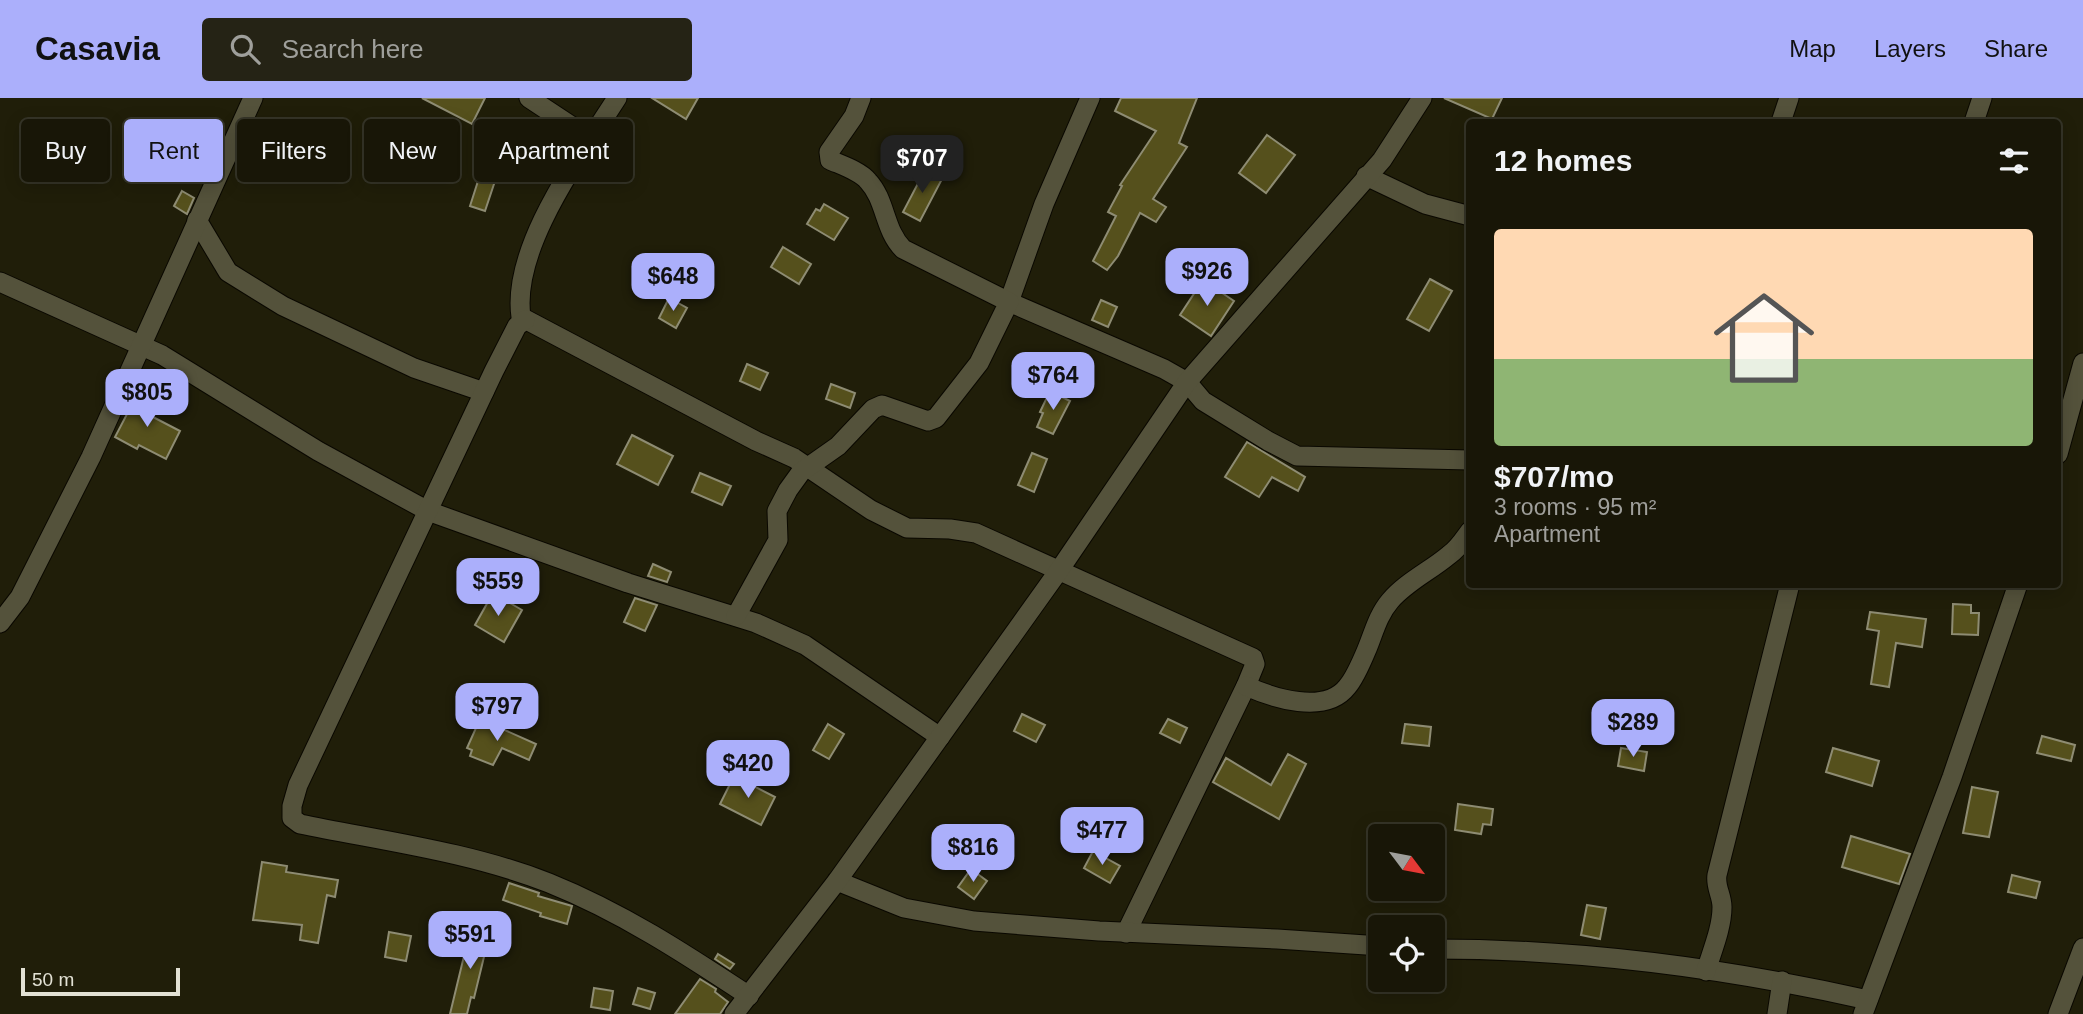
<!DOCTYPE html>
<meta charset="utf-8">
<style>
body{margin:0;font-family:Arial,sans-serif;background:#252315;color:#f1f3f6;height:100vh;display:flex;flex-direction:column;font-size:26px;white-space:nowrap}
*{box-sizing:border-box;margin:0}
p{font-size:23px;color:#9f9f9b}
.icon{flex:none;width:38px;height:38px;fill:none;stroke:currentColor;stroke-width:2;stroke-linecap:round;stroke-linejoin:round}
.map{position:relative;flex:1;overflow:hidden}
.sheet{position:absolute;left:1466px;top:21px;width:595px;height:469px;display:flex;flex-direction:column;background:#181607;border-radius:7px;box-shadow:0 4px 18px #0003,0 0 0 2px #363528}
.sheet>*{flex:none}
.guide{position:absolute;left:21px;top:21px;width:665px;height:63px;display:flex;gap:14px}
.needle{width:46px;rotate:122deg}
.buttons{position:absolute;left:1368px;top:726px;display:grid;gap:14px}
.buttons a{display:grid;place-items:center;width:77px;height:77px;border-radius:7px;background:#181607;box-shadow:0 4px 18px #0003,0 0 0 2px #363528;font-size:35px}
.scale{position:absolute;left:21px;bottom:18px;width:159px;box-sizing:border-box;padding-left:7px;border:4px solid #e2e1d4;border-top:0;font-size:19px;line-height:24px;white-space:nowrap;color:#e2e1d4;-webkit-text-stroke:5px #201e09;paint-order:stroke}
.price{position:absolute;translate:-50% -60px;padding:0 16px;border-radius:14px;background:#abaffb;color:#111;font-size:23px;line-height:46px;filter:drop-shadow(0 2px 4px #0008)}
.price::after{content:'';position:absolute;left:50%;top:42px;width:21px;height:16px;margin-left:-10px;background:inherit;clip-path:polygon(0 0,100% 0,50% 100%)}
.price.selected{background:#222;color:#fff}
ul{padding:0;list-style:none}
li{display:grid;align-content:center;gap:14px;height:371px;padding:0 28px}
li+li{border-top:2px solid #363528}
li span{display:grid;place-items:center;height:217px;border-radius:7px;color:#555}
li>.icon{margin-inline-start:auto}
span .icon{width:126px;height:126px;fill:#fffc;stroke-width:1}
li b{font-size:30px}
h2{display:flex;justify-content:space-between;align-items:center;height:84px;padding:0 28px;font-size:30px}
.pill{padding:0 24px;border-radius:7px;background:#181607;box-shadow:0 4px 18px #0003,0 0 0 2px #363528;font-size:24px;line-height:63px}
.pill.selected{background:#abaffb;color:#111}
header{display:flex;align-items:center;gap:42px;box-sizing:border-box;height:98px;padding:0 35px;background:#abaffb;color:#111}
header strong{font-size:33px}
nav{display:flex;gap:38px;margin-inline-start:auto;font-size:24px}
.search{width:490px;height:63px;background:#252315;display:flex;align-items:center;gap:18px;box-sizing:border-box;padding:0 24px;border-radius:7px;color:#9f9f9b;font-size:26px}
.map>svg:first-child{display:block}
.building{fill:#55501c;stroke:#8e8c73;stroke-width:2}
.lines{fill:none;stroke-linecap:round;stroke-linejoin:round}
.minor-casing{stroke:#0a0800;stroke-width:21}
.minor{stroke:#54523b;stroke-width:19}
</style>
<header>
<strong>Casavia</strong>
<div class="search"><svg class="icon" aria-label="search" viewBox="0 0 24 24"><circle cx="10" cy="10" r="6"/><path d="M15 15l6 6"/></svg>Search here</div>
<nav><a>Map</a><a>Layers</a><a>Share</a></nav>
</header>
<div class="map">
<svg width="2083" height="916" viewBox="0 0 2083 916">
<rect width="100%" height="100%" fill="#201e09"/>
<g class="building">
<path d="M422 0H485L472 26Z"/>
<path d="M652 0H698L686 21Z"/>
<path d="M1121 0H1197L1179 45 1187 49 1153 101 1166 109 1156 124 1140 115 1118 158 1107 172 1093 163 1116 118 1108 114 1122 88 1120 87 1156 33 1115 13Z"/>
<path d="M1444 0H1502L1492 21Z"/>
<path d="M490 24 521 38 509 65 502 62 485 113 470 108 487 55 478 51Z"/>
<path d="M1267 37 1295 57 1266 95 1239 75Z"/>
<path d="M925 72 942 81 920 123 903 114Z"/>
<path d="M182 93 194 100 187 116 174 108Z"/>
<path d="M824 106 848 120 834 142 807 126 816 111 820 113Z"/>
<path d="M783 149 811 166 799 186 771 169Z"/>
<path d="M1430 181 1452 193 1429 233 1407 221Z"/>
<path d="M1203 182 1234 203 1211 238 1180 217Z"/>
<path d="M669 200 687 210 676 230 659 220Z"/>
<path d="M1101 202 1117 209 1108 229 1092 222Z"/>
<path d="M1034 260 1051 268 1043 283 1027 275Z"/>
<path d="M747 266 768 275 760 292 740 283Z"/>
<path d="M831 286 855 295 850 310 826 301Z"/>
<path d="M1050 293 1070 303 1053 336 1037 329 1043 315 1040 314Z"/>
<path d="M138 295 158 305 151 318 180 333 166 361 139 347 137 351 115 339Z"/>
<path d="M632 337 673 358 658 387 617 366Z"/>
<path d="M1247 344 1305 379 1298 393 1272 379 1259 399 1225 379Z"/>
<path d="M1032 355 1047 361 1034 394 1018 387Z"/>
<path d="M700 375 731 388 722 407 692 394Z"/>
<path d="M653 466 671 474 667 484 648 478Z"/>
<path d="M493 495 522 512 504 544 475 527Z"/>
<path d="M635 500 657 507 645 533 624 524Z"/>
<path d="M1953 506 1971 507V515H1979L1978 537 1952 536Z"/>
<path d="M1870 514 1926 521 1922 549 1896 545 1889 589 1871 586 1879 533 1867 531Z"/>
<path d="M1022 616 1045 627 1036 644 1014 633Z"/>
<path d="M480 621 536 646 529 662 502 650 493 667 470 658 472 652 467 650Z"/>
<path d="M1168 621 1187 630 1180 645 1160 635Z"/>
<path d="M828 626 844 636 829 661 813 652Z"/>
<path d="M1405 626 1431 629 1429 648 1402 645Z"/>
<path d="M2042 638 2075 647 2071 663 2037 655Z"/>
<path d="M1621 650 1647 654 1644 673 1618 668Z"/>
<path d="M1833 650 1879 663 1872 688 1826 674Z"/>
<path d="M1288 656 1306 666 1279 721 1213 684 1226 660 1271 687Z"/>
<path d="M734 678 775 699 761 727 720 706Z"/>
<path d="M1972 689 1998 694 1989 739 1963 735Z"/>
<path d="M1458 706 1493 711 1491 727 1483 726 1481 736 1455 732Z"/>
<path d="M1851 738 1910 756 1899 786 1842 769Z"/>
<path d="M1093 753 1120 768 1110 785 1084 770Z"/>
<path d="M262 764 287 768 286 774 338 782 335 799 327 797 318 845 300 842 302 827 253 822Z"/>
<path d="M971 771 987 783 974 801 958 789Z"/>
<path d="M2012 777 2040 784 2036 800 2008 794Z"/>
<path d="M509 785 539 795 538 798 572 808 567 826 540 818 541 815 503 802Z"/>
<path d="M1587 807 1606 810 1600 841 1581 837Z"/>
<path d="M471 829 490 834 474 900 471 899 467 916H450Z"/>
<path d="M389 834 411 838 406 863 385 859Z"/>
<path d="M718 856 734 866 730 871 715 861Z"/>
<path d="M700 881 716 891 715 894 728 904 720 916H675Z"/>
<path d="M594 890 613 893 610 912 591 909Z"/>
<path d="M638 890 655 895 650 911 633 906Z"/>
</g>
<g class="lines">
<g class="minor-casing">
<g id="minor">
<path d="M529 0 591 41"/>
<path d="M617 0C581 57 511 149 521 219L756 343 794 360 871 412 907 430 950 431 976 435 1253 560 1255 566 1246 588 1126 835"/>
<path d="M1090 0 1044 106 1009 204 1164 271 1187 284 1203 303 1268 343 1297 358 1470 362"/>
<path d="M1781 24 1789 0"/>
<path d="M1974 24 1982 0"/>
<path d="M1366 78 1425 106 1470 118"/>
<path d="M197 122 228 174 283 208 414 270 484 294"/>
<path d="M0 184 162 257 318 353 428 413 628 485 756 525 805 547 940 639"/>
<path d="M525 222 517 228 494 273 298 687 292 708V720L300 726C383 743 470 754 549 785 621 814 684 855 749 898"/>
<path d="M2058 356 2083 265"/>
<path d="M736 518 778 442 777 413 788 392 801 374 838 348 873 311 882 307 928 323 936 320 979 265 1009 204 903 151C884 132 886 102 868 83 860 73 841 67 830 62L829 54 854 18 861 0"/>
<path d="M0 525 20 499 91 359 253 0"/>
<path d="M1246 588C1273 600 1325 617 1347 589 1355 580 1362 563 1367 551 1374 534 1378 517 1390 503 1406 484 1430 473 1449 457 1458 451 1464 441 1470 433"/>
<path d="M837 783 904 810 974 823 1099 833 1277 841 1381 848"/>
<path d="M1433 851C1579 851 1726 870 1868 902"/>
<path d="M1706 873C1712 853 1722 830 1722 809 1722 797 1715 789 1717 777L1790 486"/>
<path d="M734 916 837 783 1060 471 1187 284 1382 62 1422 0"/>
<path d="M1777 916 1782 883"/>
<path d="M1863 916 1952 679 2018 486"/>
<path d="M2058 916 2083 850"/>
</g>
</g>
<use href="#minor" class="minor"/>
</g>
</svg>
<div class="buttons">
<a><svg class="needle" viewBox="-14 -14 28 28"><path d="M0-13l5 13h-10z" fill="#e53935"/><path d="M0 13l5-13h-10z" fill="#9f9f9b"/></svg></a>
<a><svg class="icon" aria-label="locate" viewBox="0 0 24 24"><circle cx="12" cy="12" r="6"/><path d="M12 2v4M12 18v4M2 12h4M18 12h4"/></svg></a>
</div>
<div class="scale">50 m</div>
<b class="price selected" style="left:922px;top:97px">$707</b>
<b class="price" style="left:1207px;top:210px">$926</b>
<b class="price" style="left:673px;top:215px">$648</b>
<b class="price" style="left:1053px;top:314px">$764</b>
<b class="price" style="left:147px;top:331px">$805</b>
<b class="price" style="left:498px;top:520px">$559</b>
<b class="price" style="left:497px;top:645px">$797</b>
<b class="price" style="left:1633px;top:661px">$289</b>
<b class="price" style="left:748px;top:702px">$420</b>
<b class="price" style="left:1102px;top:769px">$477</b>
<b class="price" style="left:973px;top:786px">$816</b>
<b class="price" style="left:470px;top:873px">$591</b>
<div class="guide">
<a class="pill">Buy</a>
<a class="pill selected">Rent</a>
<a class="pill">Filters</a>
<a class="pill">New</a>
<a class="pill">Apartment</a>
</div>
<section class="sheet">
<h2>12 homes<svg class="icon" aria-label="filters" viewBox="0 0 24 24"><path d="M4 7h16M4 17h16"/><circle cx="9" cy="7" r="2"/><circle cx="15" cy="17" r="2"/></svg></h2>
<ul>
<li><span style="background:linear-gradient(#ffd9b3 60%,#8fb573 0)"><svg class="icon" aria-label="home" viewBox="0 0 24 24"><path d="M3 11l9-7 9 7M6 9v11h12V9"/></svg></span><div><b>$707/mo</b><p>3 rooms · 95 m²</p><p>Apartment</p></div></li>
</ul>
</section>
</div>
